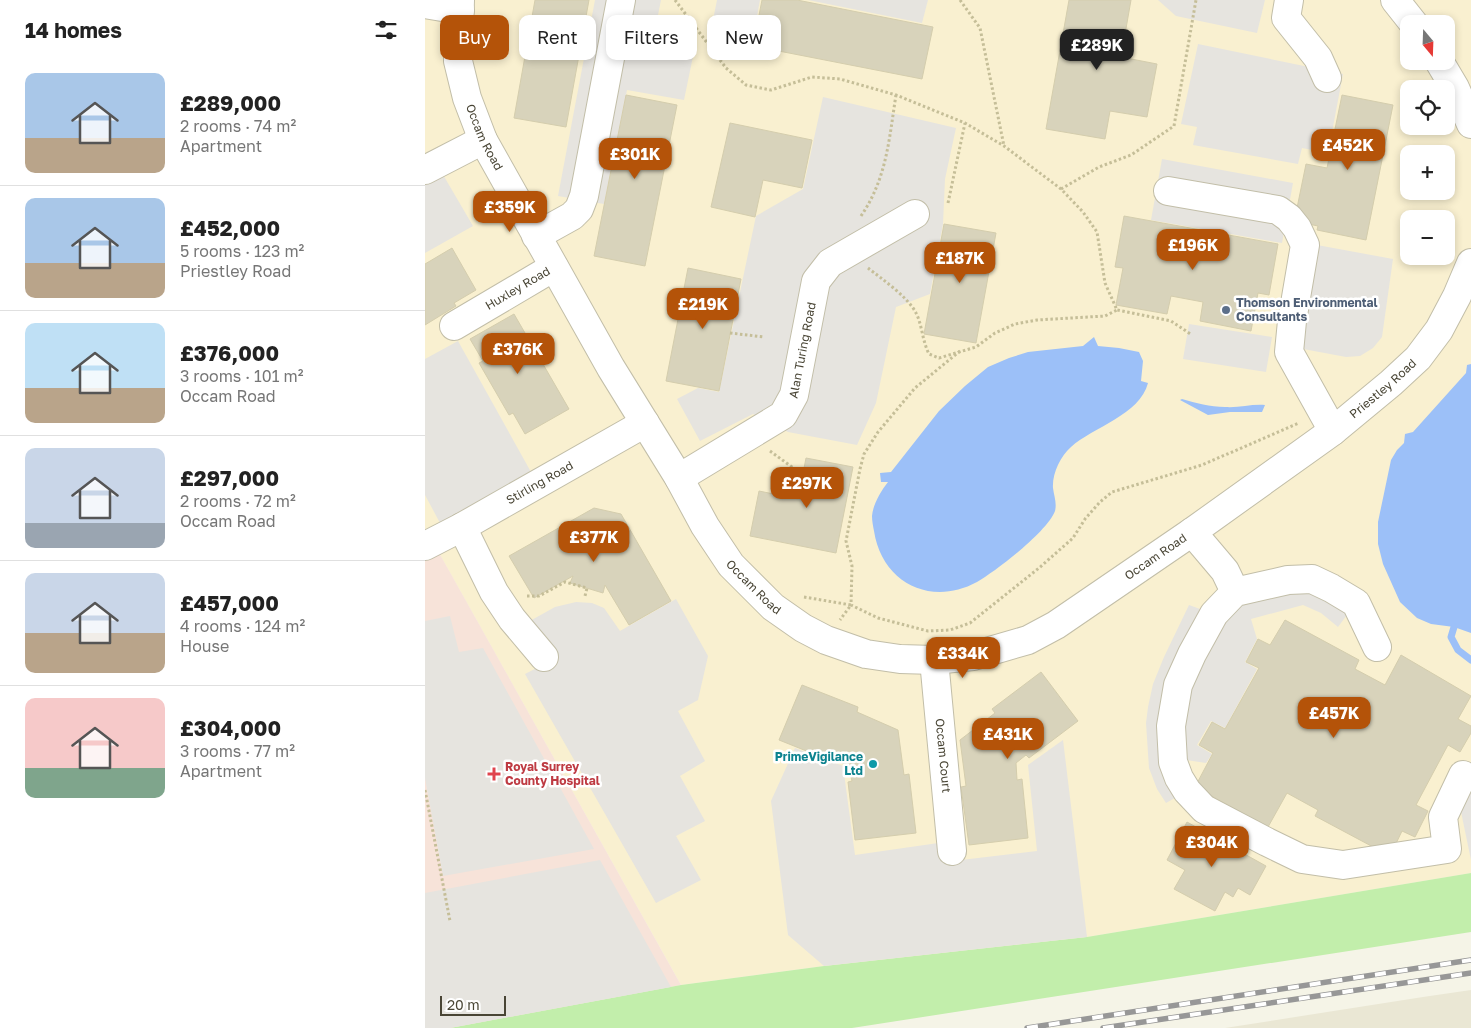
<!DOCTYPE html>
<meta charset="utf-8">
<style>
body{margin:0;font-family:"Golos Text",sans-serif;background:#f6f6f6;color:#222;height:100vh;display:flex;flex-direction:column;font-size:19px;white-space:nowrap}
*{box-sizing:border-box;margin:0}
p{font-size:16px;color:#767676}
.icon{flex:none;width:28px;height:28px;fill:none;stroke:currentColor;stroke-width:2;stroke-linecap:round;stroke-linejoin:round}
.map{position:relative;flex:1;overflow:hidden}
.sheet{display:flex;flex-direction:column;background:#fff;width:425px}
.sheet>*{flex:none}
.banner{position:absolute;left:15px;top:15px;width:475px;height:45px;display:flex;gap:10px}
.needle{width:32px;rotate:161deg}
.tools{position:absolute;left:975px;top:15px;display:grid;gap:10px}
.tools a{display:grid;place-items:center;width:55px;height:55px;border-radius:10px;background:#fff;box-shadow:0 2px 8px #0003;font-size:25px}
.scale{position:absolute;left:15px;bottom:12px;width:66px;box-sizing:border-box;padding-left:5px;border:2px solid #494535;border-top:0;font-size:14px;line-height:18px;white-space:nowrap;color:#494535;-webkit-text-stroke:4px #fff;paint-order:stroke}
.price{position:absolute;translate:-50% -42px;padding:0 11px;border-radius:10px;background:#b45309;color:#fff;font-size:16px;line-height:32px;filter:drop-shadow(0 1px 2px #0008)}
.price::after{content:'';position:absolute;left:50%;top:30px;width:15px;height:11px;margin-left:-8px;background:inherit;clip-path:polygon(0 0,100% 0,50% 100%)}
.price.active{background:#222;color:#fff}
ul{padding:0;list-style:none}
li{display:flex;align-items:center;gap:15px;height:125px;padding:0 25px}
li+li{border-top:1px solid #e0e0e0}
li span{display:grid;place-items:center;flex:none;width:140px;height:100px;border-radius:10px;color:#555}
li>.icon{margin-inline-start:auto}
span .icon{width:60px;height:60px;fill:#fffc;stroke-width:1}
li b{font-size:21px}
h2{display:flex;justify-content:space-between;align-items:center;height:60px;padding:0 25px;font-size:21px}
.tag{padding:0 18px;border-radius:10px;background:#fff;box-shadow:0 2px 8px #0003;font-size:18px;line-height:45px}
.tag.active{background:#b45309;color:#fff}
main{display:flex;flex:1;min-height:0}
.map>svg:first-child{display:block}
.residential{fill:#eae7d4}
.commercial{fill:#f9f0d0;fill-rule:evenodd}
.medical{fill:#f7e3d9}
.green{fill:#c2eeab}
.parking{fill:#e6e4df}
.water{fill:#9cc0f8}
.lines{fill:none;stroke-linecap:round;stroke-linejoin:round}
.stream{stroke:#9cc0f8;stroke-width:7}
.building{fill:#d8d3bb;stroke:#d4cdad}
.minor-casing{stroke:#c2bea8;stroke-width:30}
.path{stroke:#c5be98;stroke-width:3;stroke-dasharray:2.5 2.5;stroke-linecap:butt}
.minor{stroke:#fff;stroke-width:28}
.rail-casing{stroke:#979797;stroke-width:5.5}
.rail{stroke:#fff;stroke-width:4;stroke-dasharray:11;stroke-linecap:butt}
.service-dot{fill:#5c6f8a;stroke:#fff;stroke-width:2}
.culture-dot{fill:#0f9aa8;stroke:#fff;stroke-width:2}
.health-dot{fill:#e0444e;stroke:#fff;stroke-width:2}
.labels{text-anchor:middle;stroke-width:5;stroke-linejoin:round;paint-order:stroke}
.street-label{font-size:12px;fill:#494535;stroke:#fff}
.service-label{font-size:12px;font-weight:bold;fill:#4e5e75;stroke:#fff;text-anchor:start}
.culture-label{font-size:12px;font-weight:bold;fill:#0d838f;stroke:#fff;text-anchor:end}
.health-label{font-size:12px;font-weight:bold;fill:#be3a42;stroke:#fff;text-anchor:start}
</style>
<main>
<section class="sheet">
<h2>14 homes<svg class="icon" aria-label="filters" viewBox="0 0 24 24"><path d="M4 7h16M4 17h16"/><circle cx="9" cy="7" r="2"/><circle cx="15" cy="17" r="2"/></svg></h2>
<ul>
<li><span style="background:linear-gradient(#a9c7e8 65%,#b9a48a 0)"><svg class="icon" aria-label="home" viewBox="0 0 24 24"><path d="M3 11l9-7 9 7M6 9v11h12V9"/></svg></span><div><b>£289,000</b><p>2 rooms · 74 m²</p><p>Apartment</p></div></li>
<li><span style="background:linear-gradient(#a9c7e8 65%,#b9a48a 0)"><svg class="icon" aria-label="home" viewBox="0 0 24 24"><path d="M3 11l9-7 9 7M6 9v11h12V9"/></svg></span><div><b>£452,000</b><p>5 rooms · 123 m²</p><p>Priestley Road</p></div></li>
<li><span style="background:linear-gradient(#bfe0f5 65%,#b9a48a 0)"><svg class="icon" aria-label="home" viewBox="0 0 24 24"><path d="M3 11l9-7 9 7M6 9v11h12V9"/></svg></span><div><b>£376,000</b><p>3 rooms · 101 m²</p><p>Occam Road</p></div></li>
<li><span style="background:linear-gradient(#c9d6e8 75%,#9aa5b1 0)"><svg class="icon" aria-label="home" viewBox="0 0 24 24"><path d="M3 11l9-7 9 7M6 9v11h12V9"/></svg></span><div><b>£297,000</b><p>2 rooms · 72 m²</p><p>Occam Road</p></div></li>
<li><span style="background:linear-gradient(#c9d6e8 60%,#b9a48a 0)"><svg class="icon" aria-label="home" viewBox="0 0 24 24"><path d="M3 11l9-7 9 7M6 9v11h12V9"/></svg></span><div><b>£457,000</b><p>4 rooms · 124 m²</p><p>House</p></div></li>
<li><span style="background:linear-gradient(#f6c9c9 70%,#7fa58c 0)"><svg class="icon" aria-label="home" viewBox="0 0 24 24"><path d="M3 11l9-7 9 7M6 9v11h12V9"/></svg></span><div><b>£304,000</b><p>3 rooms · 77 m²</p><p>Apartment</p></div></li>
</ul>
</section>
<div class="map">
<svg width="1046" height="1028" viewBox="0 0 1046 1028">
<rect width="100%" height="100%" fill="#f5f4e7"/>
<path class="residential" d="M1046 990V1028H800L998 997Z"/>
<path class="commercial" d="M0 0H1046V873L662 937 399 966 256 985 0 528ZM984 24H1021V61H984ZM984 89H1021V126H984ZM984 154H1021V191H984ZM984 219H1021V256H984Z"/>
<path class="medical" d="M0 528 8 542 256 985 25 1028H0Z"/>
<path class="green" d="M1046 873V932L427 1028H25L256 985 399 966 662 937Z"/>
<g class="parking">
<path d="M170 0H236L230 30 272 37 259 100 202 90 179 204 133 196Z"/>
<path d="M292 0H335L328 38 286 30Z"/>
<path d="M383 0H503L497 23Z"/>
<path d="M733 0H840L832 33 751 16Z"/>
<path d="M773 44 918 74 903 153 877 148 873 164 768 145 772 127 756 124Z"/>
<path d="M398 97 531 128 520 179 518 224 505 294 471 307 451 403 432 445 363 432 328 414 275 441 252 399 273 388 294 392 331 216 378 189Z"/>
<path d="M737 159 868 183 857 243 726 220Z"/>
<path d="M17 173 48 226 0 253V183Z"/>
<path d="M892 245 968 259 957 337 948 348 935 356 921 357 873 348Z"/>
<path d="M764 324 847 337 841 372 758 359Z"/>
<path d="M33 341 106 472 15 523 0 495V359Z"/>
<path d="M879 579 931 603 913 627 896 613 878 605 826 619 832 639 820 662 832 669 800 728 786 721 772 745 787 754 781 763 748 758 762 791 741 803 732 789 724 768 721 723 723 707 728 684 739 657 764 605 789 614 800 603Z"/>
<path d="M251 599 283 656 273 700 253 711 280 761 255 776 280 821 251 836 276 880 231 903 100 674 133 657 103 622 130 607 151 602 167 603 179 608 195 631Z"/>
<path d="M25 616 34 652 58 648 169 849 18 876 0 778V621Z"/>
<path d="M638 740 662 937 399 966 363 935 346 801 370 748 418 766 430 855 534 840 536 860 612 851 603 765Z"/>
<path d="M1046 783V860L1035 807Z"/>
<path d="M175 860 246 987 25 1028H0V893Z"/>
</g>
<g class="water">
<path d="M669 337 673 346 694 348 714 352 718 361 716 381 723 383C715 415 668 427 646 447 635 457 627 474 628 488 629 496 632 503 630 511 622 532 571 571 552 582 506 607 457 583 449 531 448 526 447 521 447 516 448 504 456 491 463 482H456L455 473 466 472 514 411 540 386 563 367 584 358 603 352 658 346Z"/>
<path d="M1046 364V633L1029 627 1006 624 992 618 975 602 958 564 953 544V522L966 460 972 450 979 443 980 434 988 432 1041 373 1042 365Z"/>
<path d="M757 399C771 403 785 407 800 407 814 408 826 404 840 405L837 412H805L783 415 755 400Z"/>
</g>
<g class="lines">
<path class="stream" d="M1029 627 1026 637 1033 650 1046 660"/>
</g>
<g class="building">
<path d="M110 0H164L141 127 89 118Z"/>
<path d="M337 0H372L508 27 497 79 328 46Z"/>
<path d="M644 0H706L696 57 732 64 722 117 685 111 680 139 621 129Z"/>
<path d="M201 95 252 105 220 266 169 256Z"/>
<path d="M917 95 968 105 941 240 892 230 893 226 874 222 871 213 881 164 902 168Z"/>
<path d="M305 123 387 140 377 188 338 180 330 217 286 207Z"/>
<path d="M699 216 853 244 844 295 833 293 826 331 775 321 778 302 746 296 742 314 691 305 698 268 690 267Z"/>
<path d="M519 224 571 233 551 343 499 334Z"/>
<path d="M27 248 51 290 29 303 31 306 0 325V264Z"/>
<path d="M263 268 316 279 294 391 241 381Z"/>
<path d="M89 314 144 409 100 434 88 413 84 415 54 363 58 361 45 339Z"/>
<path d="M381 458 428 467 411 553 325 536 334 491 373 499Z"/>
<path d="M169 508 196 514 246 601 204 625 180 585 178 593 145 583 148 576 109 598 84 556Z"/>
<path d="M860 620 934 660 930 669 960 685 976 655 1046 696 1033 719 1046 726V733L1035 752 1023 745 991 805 1003 811 990 837 977 831 965 856 890 816 893 810 862 793 843 827 770 787 788 753 774 745 787 722 800 729 834 668 821 662 833 639 845 645Z"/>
<path d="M616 672 653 721 604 758 601 755 591 763 592 780 597 779 603 838 544 845 536 787 541 786 535 740 570 713 567 709Z"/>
<path d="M377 685 433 707 432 712 473 730 479 775 484 774 491 833 430 840 423 782 427 781 423 766 410 760 409 762 354 740Z"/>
<path d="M762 822 841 866 825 895 813 888 808 897 800 892 790 911 749 889 760 870 742 860Z"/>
</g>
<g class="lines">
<g class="minor-casing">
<g id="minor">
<path id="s1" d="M35 0 33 61 42 98 58 140 186 368 254 478 280 526 306 565 348 607 378 628 401 640 441 654 475 659 509 660 548 656 603 640 631 625 767 532 908 431 966 383 993 358 1014 330 1032 296 1046 263"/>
<path d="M864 0 861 18 893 58 902 78"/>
<path d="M970 0 989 24"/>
<path d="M0 4 35 10"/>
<path d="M1014 61 1030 88 1046 124"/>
<path d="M0 170 58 140"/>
<path d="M743 191 853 210 864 218 872 228 880 245 867 321 864 352 908 431"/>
<path d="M111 236 147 216 154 209 159 196 196 0"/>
<path id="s2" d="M29 326 129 267"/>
<path id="s3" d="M254 478 358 415 369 395 391 281 405 263 490 214"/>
<path d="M37 527 69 592 87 619 119 657"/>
<path d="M767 532 800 571 810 592"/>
<path id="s4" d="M0 546 37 527 220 423"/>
<path d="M952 647 931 603 906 588 887 579 863 580 810 592 789 614 767 654 753 685 746 726 748 762 754 778 762 791 779 809 842 842 877 859 918 865 1022 849 1018 817 1038 775"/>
<path id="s5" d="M509 660 527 851"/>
</g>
</g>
<g class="path">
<path d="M250 0 301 68 321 85 346 90 387 77 415 79 471 95 540 123 579 146 636 189 658 212 672 232 680 283 692 310 746 321 767 335"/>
<path d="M535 0 555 28 579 146"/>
<path d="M636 189 674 167 706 155 749 126 771 0"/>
<path d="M523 203 540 123"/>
<path d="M436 216C462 178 464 139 471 95"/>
<path d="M443 268C457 279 483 297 491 313 497 324 497 340 504 354L514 358 551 347 570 333 590 324 612 320 680 316 692 310"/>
<path d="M305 333 339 337"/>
<path d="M535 351 490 388 453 432 439 454 435 469 421 541 427 566 426 605 453 618 503 631 525 630 545 623 614 568 648 538 660 519 675 502 687 492 777 465 874 423"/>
<path d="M345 451 371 470"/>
<path d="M102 596H114L140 582 162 588 160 596"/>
<path d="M379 597 426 605 415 620"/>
<path d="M0 790 25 921"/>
</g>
<use href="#minor" class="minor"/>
<g class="rail-casing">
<g id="rail">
<path d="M602 1028 1046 960"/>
<path d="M678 1028 1046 973"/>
</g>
</g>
<use href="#rail" class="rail"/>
</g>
<circle class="service-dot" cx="801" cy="310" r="5"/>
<circle class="culture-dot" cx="448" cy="764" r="5"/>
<path class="health-dot" d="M66.5 766.5h5v5h5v5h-5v5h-5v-5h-5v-5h5z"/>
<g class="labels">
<g class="street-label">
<text dy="4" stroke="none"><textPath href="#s1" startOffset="142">Occam Road</textPath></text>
<text dy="4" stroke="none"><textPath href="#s2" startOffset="74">Huxley Road</textPath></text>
<text dy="4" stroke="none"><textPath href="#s3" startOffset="190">Alan Turing Road</textPath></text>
<text dy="4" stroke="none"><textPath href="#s1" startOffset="1401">Priestley Road</textPath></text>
<text dy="4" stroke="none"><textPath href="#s4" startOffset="131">Stirling Road</textPath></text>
<text dy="4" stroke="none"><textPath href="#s1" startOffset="1118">Occam Road</textPath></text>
<text dy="4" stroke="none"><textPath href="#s1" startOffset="668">Occam Road</textPath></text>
<text dy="4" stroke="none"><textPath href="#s5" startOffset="96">Occam Court</textPath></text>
</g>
<g class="service-label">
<text x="811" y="307">Thomson Environmental<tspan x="811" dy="14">Consultants</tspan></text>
</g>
<g class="culture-label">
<text x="438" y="761">PrimeVigilance<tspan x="438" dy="14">Ltd</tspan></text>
</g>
<g class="health-label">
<text x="80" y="771">Royal Surrey<tspan x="80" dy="14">County Hospital</tspan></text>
</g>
</g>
</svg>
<div class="tools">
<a><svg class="needle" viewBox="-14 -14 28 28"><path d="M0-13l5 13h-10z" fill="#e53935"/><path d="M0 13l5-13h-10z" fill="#767676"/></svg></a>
<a><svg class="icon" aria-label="locate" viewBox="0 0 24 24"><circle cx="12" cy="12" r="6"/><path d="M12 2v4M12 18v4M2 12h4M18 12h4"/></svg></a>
<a>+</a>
<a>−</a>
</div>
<div class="scale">20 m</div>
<b class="price active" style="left:672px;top:71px">£289K</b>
<b class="price" style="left:923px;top:171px">£452K</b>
<b class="price" style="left:210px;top:180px">£301K</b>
<b class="price" style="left:85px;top:233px">£359K</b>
<b class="price" style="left:768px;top:271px">£196K</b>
<b class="price" style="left:535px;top:284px">£187K</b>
<b class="price" style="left:278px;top:330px">£219K</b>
<b class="price" style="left:93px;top:375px">£376K</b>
<b class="price" style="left:382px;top:509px">£297K</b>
<b class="price" style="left:169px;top:563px">£377K</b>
<b class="price" style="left:538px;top:679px">£334K</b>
<b class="price" style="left:909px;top:739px">£457K</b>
<b class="price" style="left:583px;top:760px">£431K</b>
<b class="price" style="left:787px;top:868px">£304K</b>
<div class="banner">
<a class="tag active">Buy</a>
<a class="tag">Rent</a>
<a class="tag">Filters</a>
<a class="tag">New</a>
</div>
</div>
</main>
